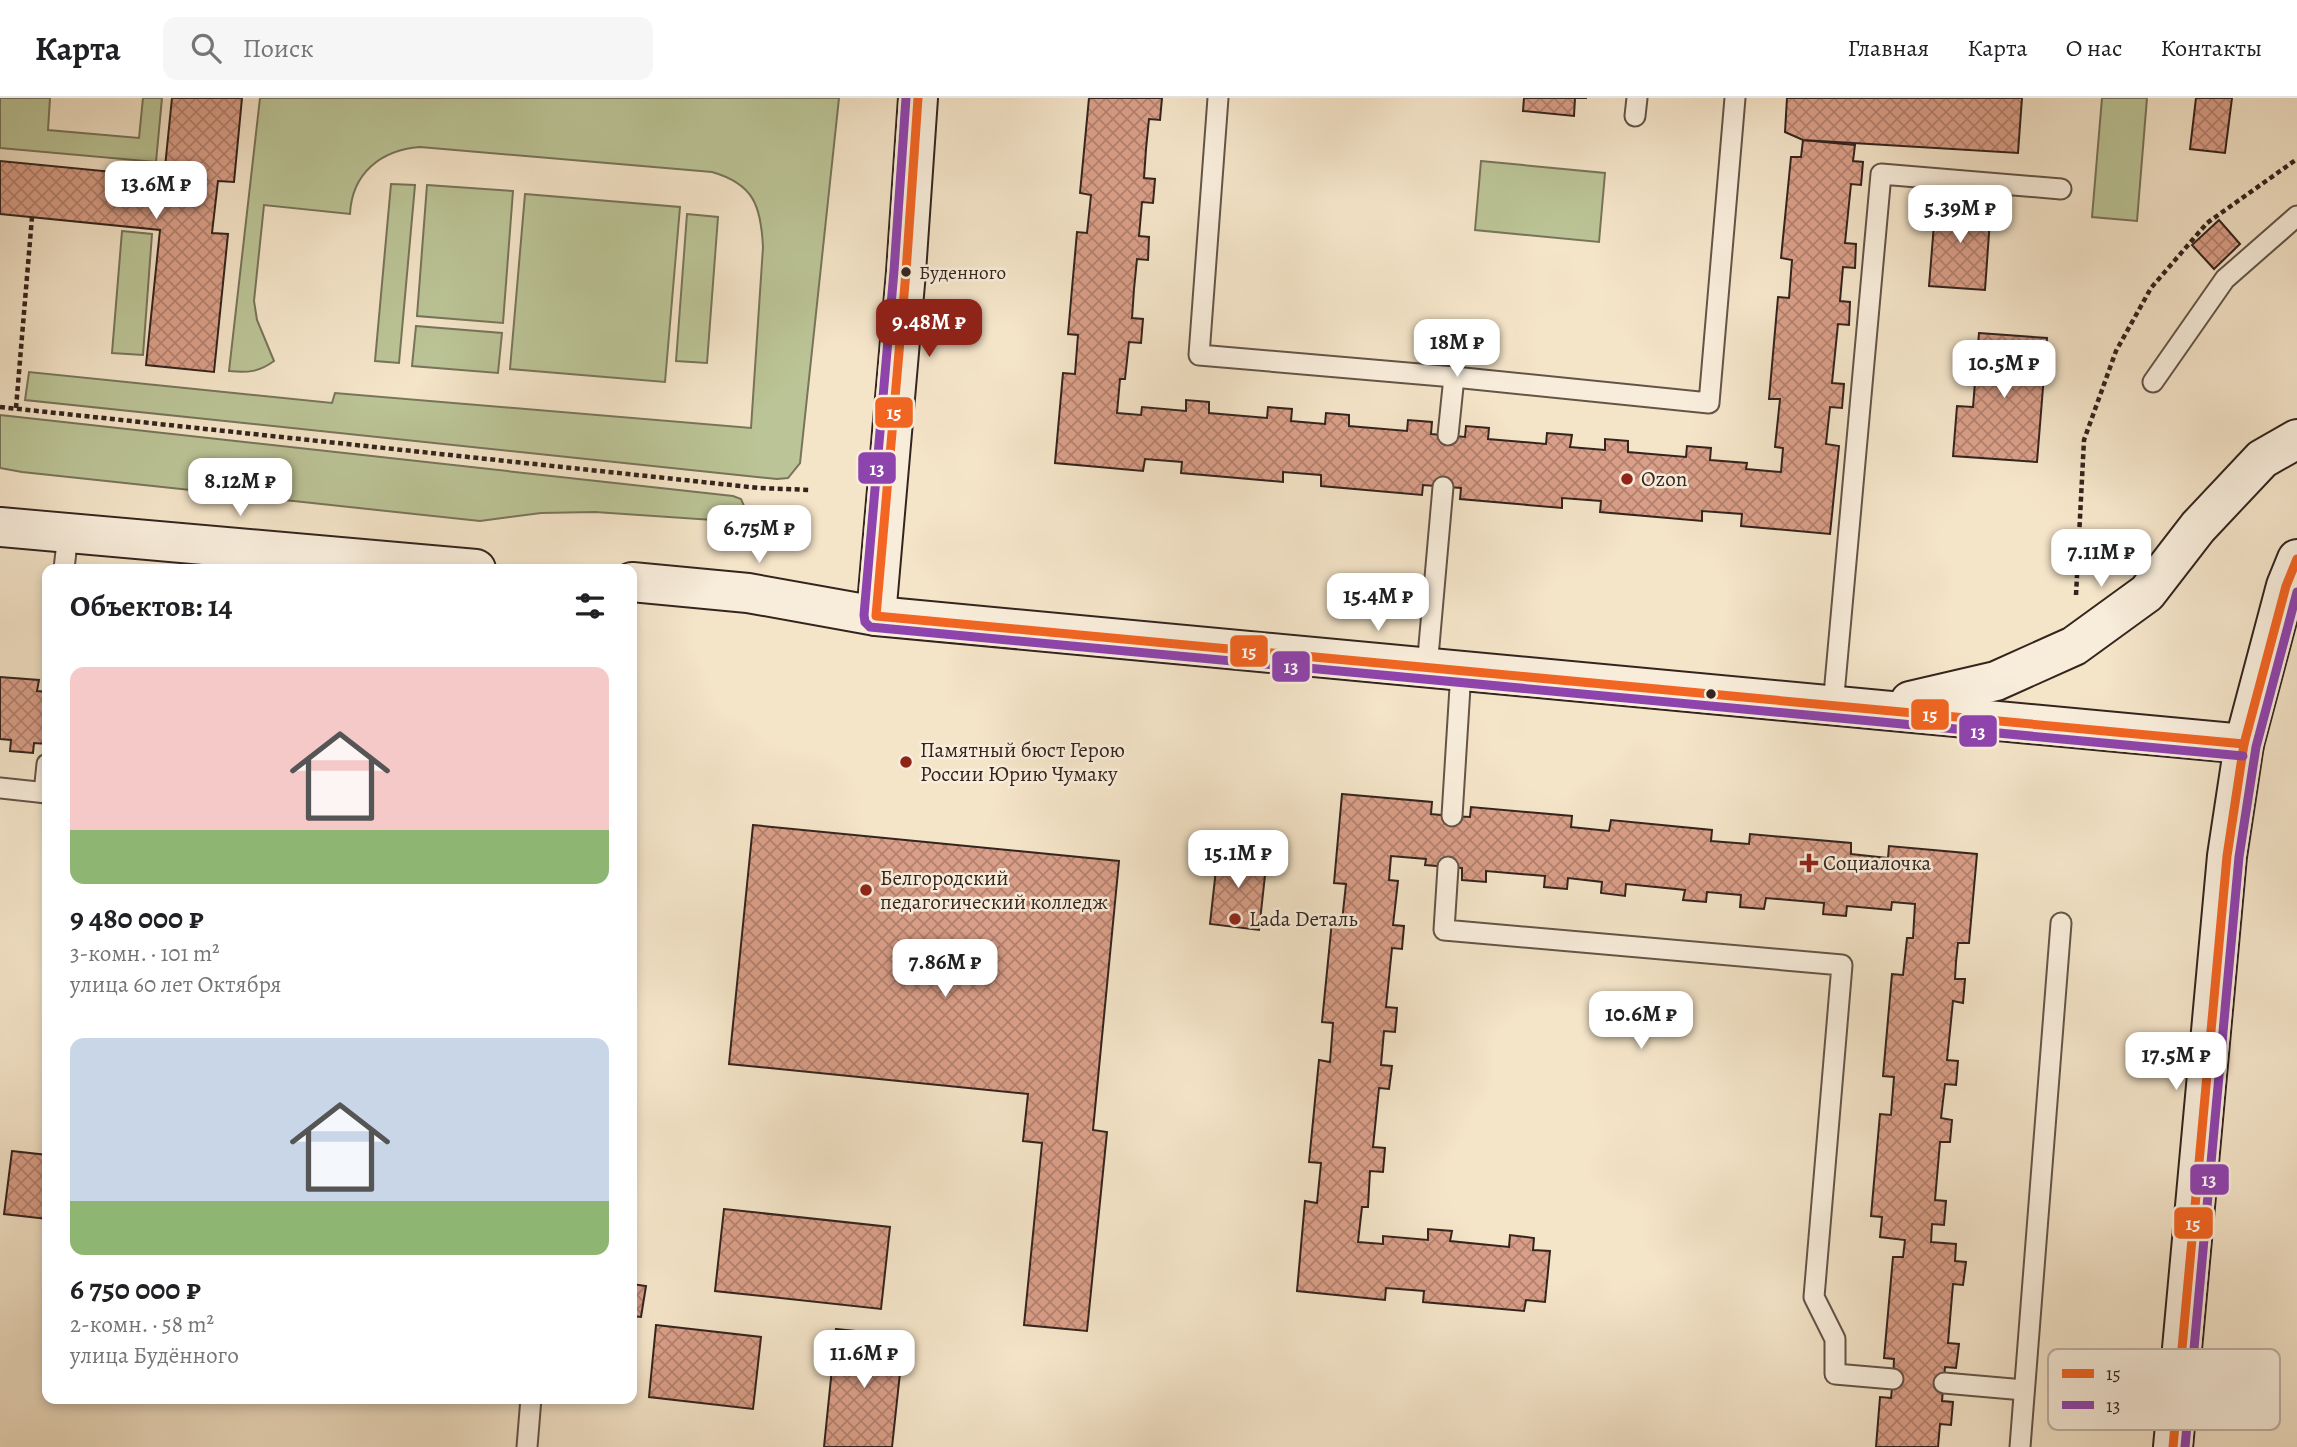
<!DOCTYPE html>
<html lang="ru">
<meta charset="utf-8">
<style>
body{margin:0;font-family:Alegreya,serif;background:#f6f6f6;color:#202124;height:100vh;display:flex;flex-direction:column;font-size:26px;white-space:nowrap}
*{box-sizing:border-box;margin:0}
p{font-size:23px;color:#757577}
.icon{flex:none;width:38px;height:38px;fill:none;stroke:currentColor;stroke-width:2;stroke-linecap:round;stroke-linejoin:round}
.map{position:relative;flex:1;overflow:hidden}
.sheet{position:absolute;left:42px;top:466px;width:595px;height:840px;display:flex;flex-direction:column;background:#fff;border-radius:14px;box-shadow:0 4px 10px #0003}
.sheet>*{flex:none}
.price{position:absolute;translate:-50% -60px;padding:0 16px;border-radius:14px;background:#fff;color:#222;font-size:23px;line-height:46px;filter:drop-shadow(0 2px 4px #0008)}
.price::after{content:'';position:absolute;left:50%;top:42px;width:21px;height:16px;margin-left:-10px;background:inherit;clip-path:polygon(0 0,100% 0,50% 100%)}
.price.current{background:#8f2418;color:#fff}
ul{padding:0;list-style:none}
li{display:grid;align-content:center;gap:14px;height:371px;padding:0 28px}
li span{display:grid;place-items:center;height:217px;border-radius:14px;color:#555}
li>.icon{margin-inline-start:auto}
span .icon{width:126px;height:126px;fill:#fffc;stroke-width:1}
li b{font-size:30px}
h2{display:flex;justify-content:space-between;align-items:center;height:84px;padding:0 28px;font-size:30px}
header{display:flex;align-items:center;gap:42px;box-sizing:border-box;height:98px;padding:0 35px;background:#fff;border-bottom:2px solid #e0e0e0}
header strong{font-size:33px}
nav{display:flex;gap:38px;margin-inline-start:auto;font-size:24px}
.search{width:490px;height:63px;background:#f6f6f6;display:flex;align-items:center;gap:18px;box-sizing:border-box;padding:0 24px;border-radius:14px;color:#757577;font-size:26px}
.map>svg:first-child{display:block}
.green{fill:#bbc496;stroke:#78745a;stroke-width:2}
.building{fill:url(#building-cross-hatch);stroke:#34241e;stroke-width:2}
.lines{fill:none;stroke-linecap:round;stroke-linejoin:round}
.lane-casing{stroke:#645448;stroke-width:23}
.secondary-casing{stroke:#34241e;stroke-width:42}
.path{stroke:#34241e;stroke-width:4.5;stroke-dasharray:5 3.5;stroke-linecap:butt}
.lane{stroke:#f8eddb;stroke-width:19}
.secondary{stroke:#f8eddb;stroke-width:38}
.bus-1-casing{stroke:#f8eddb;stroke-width:14}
.bus-2-casing{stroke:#f8eddb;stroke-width:14}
.bus-1{stroke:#f26522;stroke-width:9}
.bus-2{stroke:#8e44ad;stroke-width:9}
.bus-dot{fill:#34241e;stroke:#f8eddb;stroke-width:2.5}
.poi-dot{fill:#8f2418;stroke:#f8eddb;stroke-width:2.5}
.labels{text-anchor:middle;stroke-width:5;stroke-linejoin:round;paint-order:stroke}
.bus-label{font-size:19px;fill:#34241e;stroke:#f8eddb;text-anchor:start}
.poi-label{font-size:21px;fill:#34241e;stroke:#f8eddb;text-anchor:start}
.key{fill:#f8eddb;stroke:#bdb1a2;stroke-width:2}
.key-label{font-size:19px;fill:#34241e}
.line-badge{stroke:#f8eddb;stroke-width:2.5}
.badge-label{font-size:19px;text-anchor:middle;font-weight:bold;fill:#fff}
</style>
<header>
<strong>Карта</strong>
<div class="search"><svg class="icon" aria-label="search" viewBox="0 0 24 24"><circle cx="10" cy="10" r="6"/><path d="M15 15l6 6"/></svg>Поиск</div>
<nav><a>Главная</a><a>Карта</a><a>О нас</a><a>Контакты</a></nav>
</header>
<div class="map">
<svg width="2297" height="1349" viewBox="0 0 2297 1349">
<defs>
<pattern id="building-cross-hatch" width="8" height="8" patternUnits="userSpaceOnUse" patternTransform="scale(1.75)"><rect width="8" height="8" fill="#da9f88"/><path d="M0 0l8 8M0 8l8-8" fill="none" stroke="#b2816f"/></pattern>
</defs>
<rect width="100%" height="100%" fill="#f4e4c8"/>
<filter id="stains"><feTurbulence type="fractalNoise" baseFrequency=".00286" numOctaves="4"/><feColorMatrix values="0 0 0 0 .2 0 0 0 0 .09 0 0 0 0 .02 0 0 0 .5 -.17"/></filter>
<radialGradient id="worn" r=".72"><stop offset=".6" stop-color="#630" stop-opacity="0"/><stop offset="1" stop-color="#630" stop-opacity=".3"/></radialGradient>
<g class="green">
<path d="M0 0H50L48 32 139 40 143 0H162L156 64 0 50Z"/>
<path d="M260 0H839L800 365 788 380 777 381 25 302 29 274 332 305 335 295 751 330 763 149C761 108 754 86 712 74L420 49C381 52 352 75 350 116L264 107 254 203 257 222 274 263C259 274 248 275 229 273Z"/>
<path d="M2102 0H2147L2137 123 2092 119Z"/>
<path d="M1481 63 1605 75 1599 144 1475 132Z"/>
<path d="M391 86 415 87 399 265 375 263Z"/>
<path d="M427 87 513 93 503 225 417 218Z"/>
<path d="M525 96 680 109 665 284 510 271Z"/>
<path d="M687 116 718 119 707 265 676 263Z"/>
<path d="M122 133 152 136 143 257 112 255Z"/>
<path d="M416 228 502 235 498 275 412 268Z"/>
<path d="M0 317 733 398 741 401 745 410 742 424 595 414 541 415 480 423 22 374 0 370Z"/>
</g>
<g class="building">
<path d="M172 0H242L234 84 218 83 212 135 228 136 214 274 146 267 160 132 0 116V63L164 79Z"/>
<path d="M1089 0H1162L1160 22 1149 21 1146 51 1144 80 1155 81 1153 105 1142 104 1139 138 1149 139 1148 162 1137 161 1134 191 1132 220 1143 221 1141 245 1129 244 1125 281H1120L1117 315 1141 317 1142 309 1186 313V302L1209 304V315L1267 320 1268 309 1292 311 1291 323 1325 326 1326 315 1349 317V328L1407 333 1408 322 1432 324 1431 336 1465 339 1466 328 1489 330 1488 341 1546 346 1547 335 1572 337 1570 349 1605 352V341L1628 343V354L1686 359 1687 348 1711 350 1710 362 1747 365 1746 371 1781 374 1783 350 1775 349 1780 301H1769L1778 199 1789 200 1792 162 1781 160 1791 59H1801L1803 42 1855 47 1853 63 1863 64 1861 87 1851 86 1845 145 1856 146 1855 170 1843 169 1840 203 1850 204 1849 227 1838 226 1832 285 1844 286 1842 310 1830 309 1826 346 1839 348 1830 436 1741 428 1742 416 1702 413V423L1600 414 1601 403 1562 400V410L1460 401 1461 390 1423 387 1422 397 1321 388V377L1283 374V384L1181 375 1182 364 1145 361 1143 373 1055 365 1063 275 1075 276 1078 237 1068 236 1077 134 1087 135 1091 97 1080 95Z"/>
<path d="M1524 0H1587H1575L1574 18 1523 13Z"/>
<path d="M1787 0H2022L2018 55 1803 42 1785 34Z"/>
<path d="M2196 0H2232L2225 55 2190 51Z"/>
<path d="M1936 102 1991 107 1985 192 1929 188Z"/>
<path d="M2219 122 2240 146 2214 171 2192 147Z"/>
<path d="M1979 235 2047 240 2037 364 1953 358 1957 308 1973 309Z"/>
<path d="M0 579 39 582 37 593 47 594V646L34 645 33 655 10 653 11 642 0 641Z"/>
<path d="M1342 696 1432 704 1431 716 1452 718 1470 719 1471 709 1572 718 1571 729 1609 733 1611 722 1712 732 1711 743 1749 746 1750 736 1851 745V756L1888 760 1889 748 1977 756 1969 845H1958L1956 864 1955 881H1965L1963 905 1953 903 1950 933 1947 962 1958 963 1956 987 1945 986 1941 1020 1952 1022 1950 1044H1940L1935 1102 1946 1103 1944 1127 1932 1126 1931 1144 1956 1146 1955 1163 1966 1164 1963 1187 1953 1186 1948 1245 1959 1246 1956 1270 1945 1269 1942 1303 1953 1304 1951 1327 1940 1326 1938 1349H1876L1880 1299 1891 1300 1893 1281 1894 1261 1884 1260 1893 1159H1903L1905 1142 1880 1139 1882 1119 1871 1118 1880 1016 1891 1017 1894 979 1883 978 1892 876 1903 877 1907 840H1913L1915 806 1892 804 1891 812 1847 808 1846 818 1823 816 1824 805 1766 800 1764 811 1740 809 1741 797 1707 794 1706 804 1683 802 1685 792 1626 786 1625 798 1601 795 1602 784 1568 780 1567 791 1544 789 1545 778 1486 773V784L1462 782V770L1425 767 1426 761 1391 758 1389 782 1398 783 1393 827 1404 828 1402 851 1392 850 1386 909 1397 910 1395 934 1384 933 1381 967 1392 968 1389 991 1379 990 1373 1049 1385 1050 1383 1074 1370 1073 1368 1109H1362L1358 1144 1383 1146V1138L1428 1142V1131L1452 1133 1450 1143 1509 1149 1510 1137 1534 1140 1533 1152 1550 1153 1545 1204 1526 1202 1524 1213 1423 1204 1424 1193 1386 1190 1385 1202 1297 1193 1305 1103 1317 1105 1321 1065 1309 1064 1319 962 1330 964 1333 925 1322 924 1332 823H1342L1346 786 1334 785Z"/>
<path d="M753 727 1119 763 1093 1032 1107 1034 1087 1233 1024 1227 1042 1045 1023 1043 1028 996 729 966Z"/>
<path d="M1218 753 1267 759 1259 832 1210 826Z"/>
<path d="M12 1053 47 1057V1121L4 1116Z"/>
<path d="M724 1111 890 1129 881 1211 715 1193Z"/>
<path d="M632 1186 646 1188 641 1219 632 1218Z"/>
<path d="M656 1227 761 1239 753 1311 649 1299Z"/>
<path d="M836 1231 904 1238 892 1349H824Z"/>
</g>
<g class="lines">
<g class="lane-casing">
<g id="lane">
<path d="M1218 0 1199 257 1454 279 1709 305 1735 0"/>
<path d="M1635 18 1637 0"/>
<path d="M2153 284 2225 181 2297 118"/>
<path d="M1448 337 1454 279"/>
<path d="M64 471 68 435"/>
<path d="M1427 570 1443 389"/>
<path d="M1833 608 1881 76 2061 91"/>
<path d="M0 690 47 695"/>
<path d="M44 695 47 666"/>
<path d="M1452 718 1461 573"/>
<path d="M1448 769 1444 832 1842 867 1814 1199 1835 1241V1276L1893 1281"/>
<path d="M1944 1285 2024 1292"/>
<path d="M527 1349 531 1300"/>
<path d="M2020 1349 2061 825"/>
</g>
</g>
<g class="secondary-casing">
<g id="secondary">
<path d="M0 429 476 471"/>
<path d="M632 484 748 495 876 518 2244 646"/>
<path d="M876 518 906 174 918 0"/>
<path d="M1910 603 1996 583 2074 548 2147 495 2198 429 2262 361 2297 341"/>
<path d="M2173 1349 2227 758 2244 646 2286 488 2297 461"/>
</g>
</g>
<g class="path">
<path d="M0 309 759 390 811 392"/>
<path d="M16 310 32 119"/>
<path d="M2076 497 2084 342 2116 253 2151 190 2207 125 2297 61"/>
</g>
<use href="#lane" class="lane"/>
<use href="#secondary" class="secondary"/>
<g class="bus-1-casing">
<g id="bus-1">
<path d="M918 0 906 174 876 518 2244 646"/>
<path d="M2173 1349 2227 758 2244 646 2286 488 2297 461"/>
</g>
</g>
<g class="bus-2-casing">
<g id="bus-2">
<path d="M906 0 894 173 864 517 865 524 870 529 2243 658"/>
<path d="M2185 1349 2239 759 2256 649 2297 494"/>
</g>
</g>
<use href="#bus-1" class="bus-1"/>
<use href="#bus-2" class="bus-2"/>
</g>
<g class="bus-dot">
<circle cx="906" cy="174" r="6"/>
<circle cx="1711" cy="596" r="6"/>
</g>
<g class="poi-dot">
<circle cx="1627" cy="381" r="7"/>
<circle cx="906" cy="664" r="7"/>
<path d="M1805.5 754.5h7v7h7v7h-7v7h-7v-7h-7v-7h7z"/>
<circle cx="866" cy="792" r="7"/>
<circle cx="1235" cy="821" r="7"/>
</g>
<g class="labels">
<g class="bus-label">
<text x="919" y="181">Буденного</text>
</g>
<g class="poi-label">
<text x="1641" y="388">Ozon</text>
<text x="920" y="659">Памятный бюст Герою<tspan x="920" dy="24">России Юрию Чумаку</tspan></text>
<text x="1823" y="772">Социалочка</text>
<text x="880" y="787">Белгородский<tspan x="880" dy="24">педагогический колледж</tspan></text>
<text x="1249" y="828">Lada Dеталь</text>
</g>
</g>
<rect x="2048" y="1251" width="232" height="81" rx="10" class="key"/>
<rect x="2062" y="1271" width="32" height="9" fill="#f26522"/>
<rect x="2062" y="1303" width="32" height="8" fill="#8e44ad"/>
<g class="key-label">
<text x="2106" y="1282">15</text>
<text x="2106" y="1314">13</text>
</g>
<g class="line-badge">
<rect x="874" y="298" width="40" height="33" rx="7" fill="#f26522"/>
<rect x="857" y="353" width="40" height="34" rx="7" fill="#8e44ad"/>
<rect x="1229" y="536" width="40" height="34" rx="7" fill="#f26522"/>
<rect x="1271" y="552" width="40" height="33" rx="7" fill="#8e44ad"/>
<rect x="1910" y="600" width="40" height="33" rx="7" fill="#f26522"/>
<rect x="1958" y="616" width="40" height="34" rx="7" fill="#8e44ad"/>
<rect x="2189" y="1065" width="41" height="33" rx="7" fill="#8e44ad"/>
<rect x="2173" y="1108" width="41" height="34" rx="7" fill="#f26522"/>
</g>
<g class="badge-label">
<text x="894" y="321">15</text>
<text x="877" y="377">13</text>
<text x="1249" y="560">15</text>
<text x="1291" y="575">13</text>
<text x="1930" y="623">15</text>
<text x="1978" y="640">13</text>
<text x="2209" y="1088">13</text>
<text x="2193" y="1132">15</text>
</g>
<rect width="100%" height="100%" filter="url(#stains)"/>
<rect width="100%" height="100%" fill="url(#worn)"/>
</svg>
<b class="price" style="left:156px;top:123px">13.6M ₽</b>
<b class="price" style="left:1960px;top:147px">5.39M ₽</b>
<b class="price current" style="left:929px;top:261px">9.48M ₽</b>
<b class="price" style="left:1457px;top:281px">18M ₽</b>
<b class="price" style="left:2004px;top:302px">10.5M ₽</b>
<b class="price" style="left:240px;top:420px">8.12M ₽</b>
<b class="price" style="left:759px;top:467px">6.75M ₽</b>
<b class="price" style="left:2101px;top:491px">7.11M ₽</b>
<b class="price" style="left:1378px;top:535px">15.4M ₽</b>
<b class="price" style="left:1238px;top:792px">15.1M ₽</b>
<b class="price" style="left:945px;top:901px">7.86M ₽</b>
<b class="price" style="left:1641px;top:953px">10.6M ₽</b>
<b class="price" style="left:2176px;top:994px">17.5M ₽</b>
<b class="price" style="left:864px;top:1292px">11.6M ₽</b>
<section class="sheet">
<h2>Объектов: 14<svg class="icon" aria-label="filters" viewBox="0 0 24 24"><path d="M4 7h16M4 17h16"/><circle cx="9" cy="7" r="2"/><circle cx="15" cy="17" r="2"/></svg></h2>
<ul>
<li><span style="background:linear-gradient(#f6c9c9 75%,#8fb573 0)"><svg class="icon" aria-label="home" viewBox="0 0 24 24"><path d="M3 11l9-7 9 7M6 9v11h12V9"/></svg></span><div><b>9 480 000 ₽</b><p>3-комн. · 101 m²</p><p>улица 60 лет Октября</p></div></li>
<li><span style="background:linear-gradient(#c9d6e8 75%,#8fb573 0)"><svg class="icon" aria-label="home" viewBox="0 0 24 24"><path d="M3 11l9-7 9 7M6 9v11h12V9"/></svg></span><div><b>6 750 000 ₽</b><p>2-комн. · 58 m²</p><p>улица Будённого</p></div></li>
</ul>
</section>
</div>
